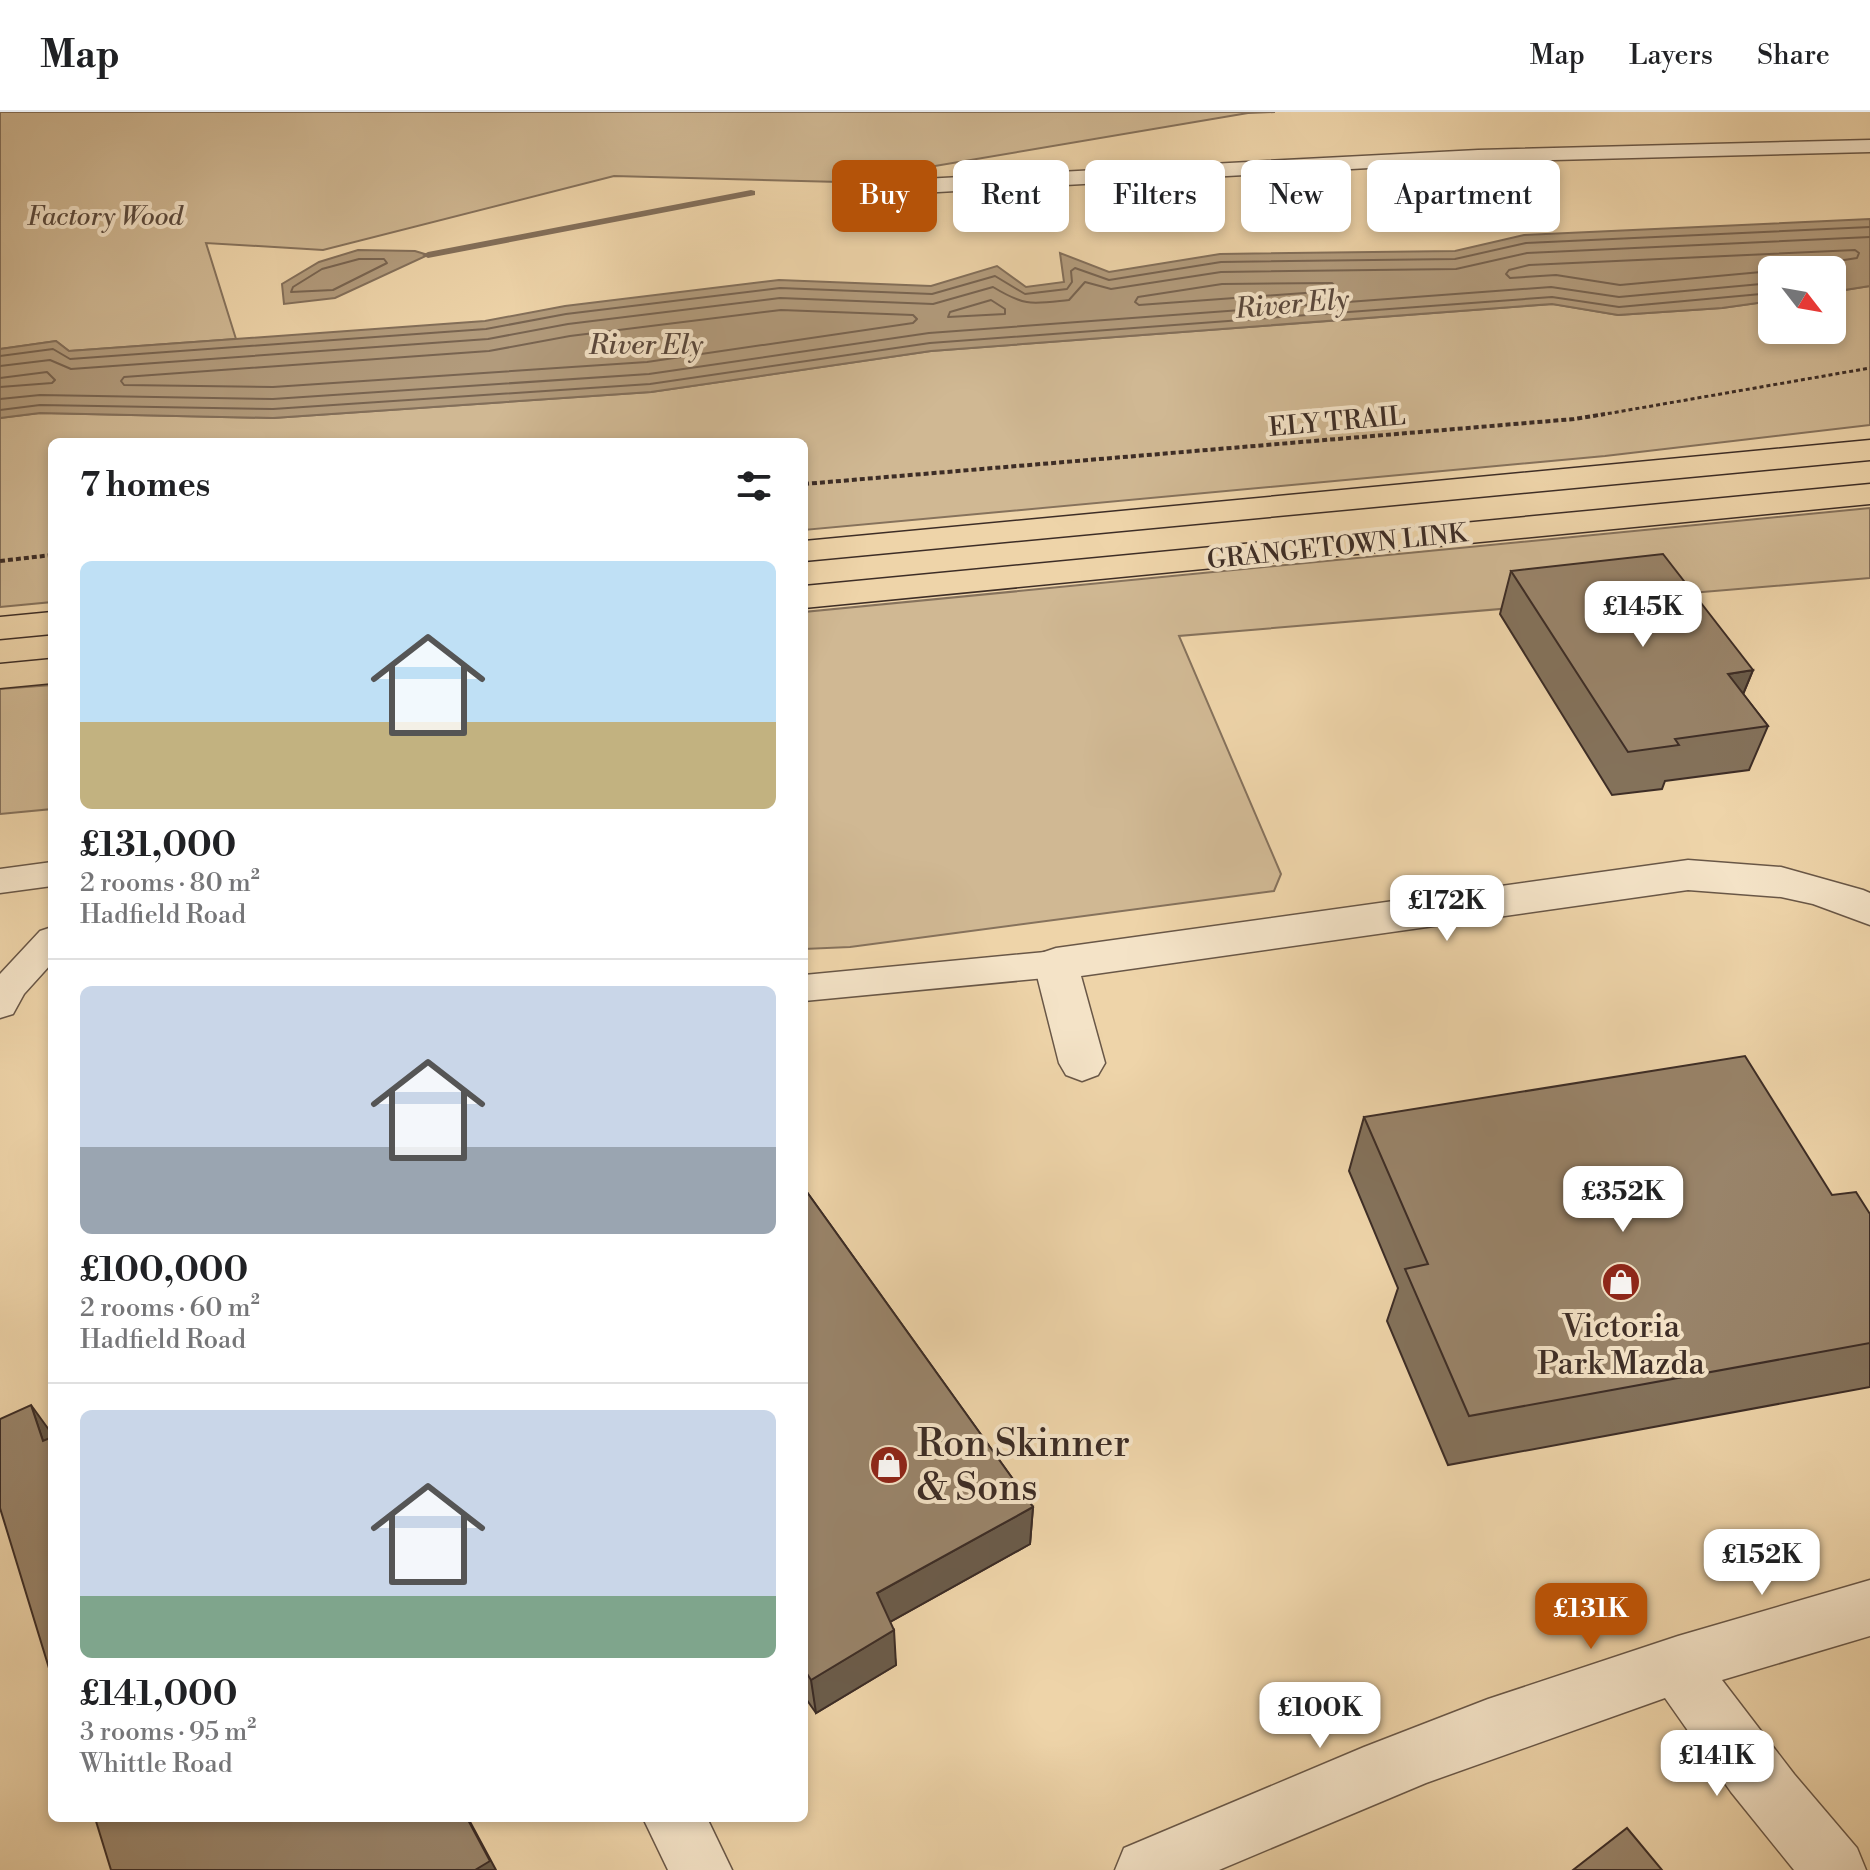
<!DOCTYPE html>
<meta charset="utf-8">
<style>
body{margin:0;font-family:"Libre Bodoni",serif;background:#f6f6f6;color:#202124;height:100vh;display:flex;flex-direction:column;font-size:30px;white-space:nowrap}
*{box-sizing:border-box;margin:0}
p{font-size:26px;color:#757577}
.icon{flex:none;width:44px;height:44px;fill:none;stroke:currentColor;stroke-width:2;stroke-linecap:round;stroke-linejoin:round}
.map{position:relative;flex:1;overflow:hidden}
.side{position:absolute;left:48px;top:326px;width:760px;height:1384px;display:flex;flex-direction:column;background:#fff;border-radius:12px;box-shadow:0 4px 12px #0003}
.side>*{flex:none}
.guide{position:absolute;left:832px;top:48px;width:760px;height:72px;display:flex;gap:16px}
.needle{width:52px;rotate:121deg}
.buttons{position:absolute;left:1758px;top:144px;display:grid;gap:16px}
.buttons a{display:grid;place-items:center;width:88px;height:88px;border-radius:12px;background:#fff;box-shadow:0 4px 12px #0003;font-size:40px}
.price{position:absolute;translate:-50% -68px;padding:0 18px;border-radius:16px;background:#fff;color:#222;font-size:26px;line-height:52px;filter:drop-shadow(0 2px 4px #0008)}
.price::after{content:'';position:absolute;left:50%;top:48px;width:24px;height:18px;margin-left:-12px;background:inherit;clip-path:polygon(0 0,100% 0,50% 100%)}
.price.on{background:#b45309;color:#fff}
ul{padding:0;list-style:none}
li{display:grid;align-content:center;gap:16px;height:424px;padding:0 32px}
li+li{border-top:2px solid #e0e0e0}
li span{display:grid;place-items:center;height:248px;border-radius:12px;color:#555}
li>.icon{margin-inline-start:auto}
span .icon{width:144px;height:144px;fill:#fffc;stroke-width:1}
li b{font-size:34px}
h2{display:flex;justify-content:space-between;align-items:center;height:96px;padding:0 32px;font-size:34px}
.chip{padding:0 28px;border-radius:12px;background:#fff;box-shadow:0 4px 12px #0003;font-size:28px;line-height:72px}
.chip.on{background:#b45309;color:#fff}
header{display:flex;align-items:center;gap:48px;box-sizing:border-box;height:112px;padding:0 40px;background:#fff;border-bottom:2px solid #e0e0e0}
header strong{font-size:38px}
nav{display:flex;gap:44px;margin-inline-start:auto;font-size:28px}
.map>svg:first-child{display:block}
.green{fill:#d0b893;stroke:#86725c;stroke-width:2}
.water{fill:#b29b7c;stroke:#836f5a;stroke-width:2}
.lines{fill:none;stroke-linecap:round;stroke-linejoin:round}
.shore{stroke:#786451;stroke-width:2}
.stream{fill:#836f5a;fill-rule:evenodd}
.service-casing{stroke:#695747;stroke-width:3}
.minor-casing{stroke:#695747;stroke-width:3}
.primary-casing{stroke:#3d2d26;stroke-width:3}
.path-far1{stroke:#3d2d26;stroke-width:3;stroke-dasharray:4 3;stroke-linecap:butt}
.path{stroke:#3d2d26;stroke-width:4;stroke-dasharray:5 3;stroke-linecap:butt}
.service{fill:#f4e3c7;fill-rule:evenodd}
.minor{fill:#f4e3c7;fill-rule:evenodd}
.primary{fill:#eed4a9;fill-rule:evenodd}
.wall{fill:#84725b;stroke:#3d2d26;stroke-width:2}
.shaded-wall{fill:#6b5c4a;stroke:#3d2d26;stroke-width:2}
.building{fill:#99846a;stroke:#3d2d26;stroke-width:2}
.labels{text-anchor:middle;stroke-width:8;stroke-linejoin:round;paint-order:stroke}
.far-park-label{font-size:26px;font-style:italic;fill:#5a493c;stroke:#f4e3c7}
.far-street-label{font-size:26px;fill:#3d2d26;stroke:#f4e3c7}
.far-water-label{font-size:28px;font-style:italic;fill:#5a483c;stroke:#f4e3c7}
.poi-label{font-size:32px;fill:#3d2d26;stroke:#f4e3c7}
.near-poi-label{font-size:38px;fill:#3d2d26;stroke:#f4e3c7;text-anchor:start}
</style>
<header>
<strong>Map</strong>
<nav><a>Map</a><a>Layers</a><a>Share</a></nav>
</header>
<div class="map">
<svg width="1870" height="1758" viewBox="0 0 1870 1758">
<rect width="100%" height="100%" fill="#eed4a9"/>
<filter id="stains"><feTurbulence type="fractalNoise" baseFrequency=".0025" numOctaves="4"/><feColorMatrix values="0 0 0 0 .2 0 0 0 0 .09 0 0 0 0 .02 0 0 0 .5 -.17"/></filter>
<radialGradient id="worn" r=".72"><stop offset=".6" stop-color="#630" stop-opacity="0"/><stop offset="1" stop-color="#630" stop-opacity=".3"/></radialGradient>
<g class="green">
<path d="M0 0H1275L1248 1 840 70 614 64 323 138 206 131 236 227 69 239 56 229 0 237Z"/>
<path d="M1870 174V313L1605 344 804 418V330H52V490L0 495V306L40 301 273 306 651 280 931 239 1553 192 1618 203 1722 196 1772 189V218H1832V180Z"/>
<path d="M1870 396V466L1179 524 1281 762 1274 779 850 835 804 837V500Z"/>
<path d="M52 573V697L0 702V577Z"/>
</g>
<g class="water">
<path d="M1870 107V174L1832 180V158H1772V189L1722 196 1618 203 1552 192 931 239 651 280 273 306 40 301 0 306V237L56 229 69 239 485 209 565 194 779 168 931 174 997 154 1026 175 1064 170 1060 141 1109 160 1220 142 1455 139 1524 123Z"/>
<path d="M358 138 415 139 428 143 335 186 284 192 282 172 319 150Z"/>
</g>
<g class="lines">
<g class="shore">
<path d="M359 147H384L387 151 333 178 291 180 293 175 322 157Z"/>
<path d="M1772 159 1620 173 1556 163 1510 166 1506 162 1509 158 1529 153 1855 138 1859 141 1857 146 1825 151 1813 158"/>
<path d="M1332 171 1336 175 1332 179 1139 193 1135 190 1138 185 1222 172Z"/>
<path d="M991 188 1005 197V202L948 205 950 200Z"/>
<path d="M781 198 913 203 917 207 913 211 647 250 273 275 124 273 121 269 124 265 489 239 570 224Z"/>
<path d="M0 244 53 237 70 247 486 217 566 202 780 176 932 182 995 164 1025 182 1067 177 1072 170 1071 159 1075 156 1109 168 1221 150 1455 147 1526 131 1870 115"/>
<path d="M0 254 50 248 71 257 488 227 568 212 780 186 933 192 993 175C1026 195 1032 192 1069 188L1085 170 1111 177 1221 160 1456 157 1527 141 1870 125"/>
<path d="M0 266 47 260 55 268 52 271 0 275"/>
<path d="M0 287 40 283 273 287 649 262 929 221 1551 175 1619 185 1772 171"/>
<path d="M0 298 40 293 273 297 650 272 930 231 1552 185 1619 195 1772 181"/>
</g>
<path class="stream" d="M751 78 755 79V83L428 146 422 143 428 140Z"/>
<g class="service-casing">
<g id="service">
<path d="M1870 28V40L1478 50 885 83 874 76 885 69 1478 38Z"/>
<path d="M52 750V774L0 781V757Z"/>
<path d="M52 815V851L24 882 13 902 0 906V862L40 819Z"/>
<path d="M1056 839 1069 843 1074 852 1069 861 1056 865 804 889V863Z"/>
</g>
</g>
<g class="minor-casing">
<g id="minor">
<path d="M1688 748 1781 755 1863 778 1870 781V813L1813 792 1781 785 1688 778 1081 864 1105 951 1098 963 1082 969 1066 963 1059 951 1034 852 1041 841 1056 836Z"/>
<path d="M1870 1468V1524L1722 1568 1794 1662 1857 1736 1866 1758H1794L1731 1680 1665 1586 1426 1671 1219 1758H1115L1124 1736 1364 1635 1488 1587 1678 1524Z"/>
<path d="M643 1706H707L732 1758H668Z"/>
</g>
</g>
<g class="primary-casing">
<g id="primary">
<path d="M1870 328V348L804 449V429Z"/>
<path d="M1870 372V392L804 496V474Z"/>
<path d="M52 500V522L0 527V505Z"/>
<path d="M52 547V571L0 576V552Z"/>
</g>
</g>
<path class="path-far1" d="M1594 304 1870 256"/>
<g class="path">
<path d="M804 372 1574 307 1605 302"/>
<path d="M0 449 52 443"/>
</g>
<use href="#service" class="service"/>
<use href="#minor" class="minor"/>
<use href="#primary" class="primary"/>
</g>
<g class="wall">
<path d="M1511 459 1753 558 1743 582 1768 614 1749 658 1665 669 1662 677 1612 683 1500 502Z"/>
<path d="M1364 1005 1832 1083 1870 1102V1275L1448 1353 1387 1209 1398 1176 1349 1059Z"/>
<path d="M804 1076 1033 1395 1030 1432 890 1510 896 1553 816 1601 804 1584Z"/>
</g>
<g class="shaded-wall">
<path d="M1753 558 1735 602 1728 562Z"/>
<path d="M31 1293 52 1322V1341L43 1329Z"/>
<path d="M1033 1395 1030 1432 879 1516 877 1481Z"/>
<path d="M894 1518 896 1553 816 1601 811 1568Z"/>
<path d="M468 1706 496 1758H475Z"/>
</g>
<g class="building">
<path d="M1663 442 1753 558 1728 562 1768 614 1675 627 1679 633 1628 640 1511 459Z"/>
<path d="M1745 944 1832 1083 1856 1080 1870 1102V1231L1469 1304 1405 1157 1428 1152 1364 1005Z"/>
<path d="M804 1076 1033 1395 877 1481 894 1518 811 1568 804 1557Z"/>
<path d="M31 1293 43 1329 52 1325V1566L0 1396V1307Z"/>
<path d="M95 1706H467L490 1749 475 1758H111Z"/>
<path d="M1627 1716 1662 1758H1573Z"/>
</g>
<defs>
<g id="shop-disc" transform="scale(2)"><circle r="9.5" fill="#8f2418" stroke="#f4e3c7"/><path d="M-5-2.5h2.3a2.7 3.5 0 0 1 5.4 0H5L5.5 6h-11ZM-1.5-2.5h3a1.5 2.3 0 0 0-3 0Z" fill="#fff"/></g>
</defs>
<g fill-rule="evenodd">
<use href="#shop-disc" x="1621" y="1170"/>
<use href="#shop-disc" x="889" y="1353"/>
</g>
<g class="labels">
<g class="far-park-label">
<text x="105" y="113">Factory Wood</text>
</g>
<g class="far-street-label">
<text transform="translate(1337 309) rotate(-5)" y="9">ELY TRAIL</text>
<text transform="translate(1337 434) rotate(-6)" y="9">GRANGETOWN LINK</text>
</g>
<g class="far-water-label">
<text transform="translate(1292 191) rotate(-5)" y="10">River Ely</text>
<text x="646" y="242">River Ely</text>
</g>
<g class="poi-label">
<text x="1621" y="1225">Victoria<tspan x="1621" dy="37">Park Mazda</tspan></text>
</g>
<g class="near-poi-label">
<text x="917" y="1344">Ron Skinner<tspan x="917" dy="44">&amp; Sons</tspan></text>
</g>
</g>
<rect width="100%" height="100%" filter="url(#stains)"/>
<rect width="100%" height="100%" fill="url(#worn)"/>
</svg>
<div class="buttons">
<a><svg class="needle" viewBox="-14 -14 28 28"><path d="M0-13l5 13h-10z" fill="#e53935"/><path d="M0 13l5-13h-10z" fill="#757577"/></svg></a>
</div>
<b class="price" style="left:1643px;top:537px">£145K</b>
<b class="price" style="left:1447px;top:831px">£172K</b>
<b class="price" style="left:1623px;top:1122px">£352K</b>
<b class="price" style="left:1762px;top:1485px">£152K</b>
<b class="price on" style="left:1591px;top:1539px">£131K</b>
<b class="price" style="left:1320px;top:1638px">£100K</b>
<b class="price" style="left:1717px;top:1686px">£141K</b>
<div class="guide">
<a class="chip on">Buy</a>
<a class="chip">Rent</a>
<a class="chip">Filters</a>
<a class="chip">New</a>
<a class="chip">Apartment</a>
</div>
<section class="side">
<h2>7 homes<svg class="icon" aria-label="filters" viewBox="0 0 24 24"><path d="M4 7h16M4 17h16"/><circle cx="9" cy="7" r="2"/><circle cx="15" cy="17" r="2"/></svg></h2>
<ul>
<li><span style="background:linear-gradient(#bfe0f5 65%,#c2b280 0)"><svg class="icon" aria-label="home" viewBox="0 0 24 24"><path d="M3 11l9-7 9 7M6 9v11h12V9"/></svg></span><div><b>£131,000</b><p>2 rooms · 80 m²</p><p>Hadfield Road</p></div></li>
<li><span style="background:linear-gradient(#c9d6e8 65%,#9aa5b1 0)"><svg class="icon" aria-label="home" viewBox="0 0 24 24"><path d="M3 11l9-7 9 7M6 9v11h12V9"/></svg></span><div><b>£100,000</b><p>2 rooms · 60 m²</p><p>Hadfield Road</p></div></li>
<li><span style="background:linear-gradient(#c9d6e8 75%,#7fa58c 0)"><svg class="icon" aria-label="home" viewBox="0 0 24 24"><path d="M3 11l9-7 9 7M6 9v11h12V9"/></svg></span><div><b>£141,000</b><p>3 rooms · 95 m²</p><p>Whittle Road</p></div></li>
</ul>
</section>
</div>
